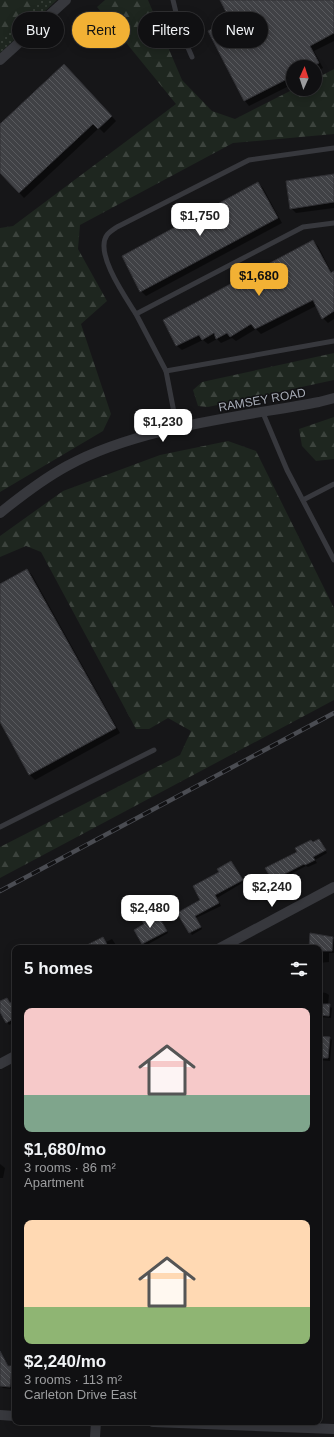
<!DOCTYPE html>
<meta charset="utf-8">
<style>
body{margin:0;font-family:Arial,sans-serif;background:#19191b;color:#f1f3f6;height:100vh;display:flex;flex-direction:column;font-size:15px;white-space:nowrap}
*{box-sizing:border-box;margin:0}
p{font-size:13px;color:#9c9d9f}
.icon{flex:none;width:22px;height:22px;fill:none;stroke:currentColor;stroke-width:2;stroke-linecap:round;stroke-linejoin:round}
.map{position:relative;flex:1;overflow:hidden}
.panel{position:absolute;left:12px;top:945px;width:310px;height:480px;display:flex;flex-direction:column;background:#101012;border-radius:8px;box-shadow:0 2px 10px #0003,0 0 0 1px #303032}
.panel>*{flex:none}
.top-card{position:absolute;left:12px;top:12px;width:310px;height:36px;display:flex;gap:8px}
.needle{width:26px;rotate:3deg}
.buttons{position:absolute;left:286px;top:60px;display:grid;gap:8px}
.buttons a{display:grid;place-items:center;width:36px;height:36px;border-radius:50%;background:#101012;box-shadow:0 2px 10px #0003,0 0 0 1px #303032;font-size:20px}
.price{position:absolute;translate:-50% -34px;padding:0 9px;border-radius:8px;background:#fff;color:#222;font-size:13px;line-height:26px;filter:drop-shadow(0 1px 2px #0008)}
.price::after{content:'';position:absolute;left:50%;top:24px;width:12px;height:9px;margin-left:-6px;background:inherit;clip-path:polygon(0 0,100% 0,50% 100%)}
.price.current{background:#f2b134;color:#111}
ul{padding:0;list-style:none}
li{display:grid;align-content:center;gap:8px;height:212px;padding:0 12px}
li span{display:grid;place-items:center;height:124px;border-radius:8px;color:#555}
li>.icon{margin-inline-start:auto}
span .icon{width:72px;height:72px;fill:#fffc;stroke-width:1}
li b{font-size:17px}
h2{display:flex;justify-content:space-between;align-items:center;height:48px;padding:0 12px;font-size:17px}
.chip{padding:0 14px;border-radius:18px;background:#101012;box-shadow:0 2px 10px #0003,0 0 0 1px #303032;font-size:14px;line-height:36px}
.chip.current{background:#f2b134;color:#111}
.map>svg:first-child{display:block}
.grass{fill:url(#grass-dots)}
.forest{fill:url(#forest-firs)}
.shadow{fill:#0007}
.building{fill:url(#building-back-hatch);stroke:#303034}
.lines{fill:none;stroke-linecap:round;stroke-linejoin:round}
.service{stroke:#37383d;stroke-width:5}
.minor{stroke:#37383d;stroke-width:10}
.rail-casing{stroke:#4a4c52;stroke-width:4.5}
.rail{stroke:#111113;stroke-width:3;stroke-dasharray:9;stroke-linecap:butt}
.labels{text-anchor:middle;stroke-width:3;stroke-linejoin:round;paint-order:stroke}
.street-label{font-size:12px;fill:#a8adb8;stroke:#111113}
</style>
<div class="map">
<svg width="334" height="1437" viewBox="0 0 334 1437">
<defs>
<pattern id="grass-dots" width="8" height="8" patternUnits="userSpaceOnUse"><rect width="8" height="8" fill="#1e261f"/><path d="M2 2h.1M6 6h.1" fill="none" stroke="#3c433d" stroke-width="1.8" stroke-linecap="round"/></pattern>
<pattern id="forest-firs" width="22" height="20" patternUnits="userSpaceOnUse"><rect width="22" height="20" fill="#1e261f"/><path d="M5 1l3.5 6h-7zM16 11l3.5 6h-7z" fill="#3c433d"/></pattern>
<pattern id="building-back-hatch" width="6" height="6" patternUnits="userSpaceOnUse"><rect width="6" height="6" fill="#404145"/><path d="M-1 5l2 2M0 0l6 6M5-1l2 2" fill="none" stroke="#595a5e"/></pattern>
</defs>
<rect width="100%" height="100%" fill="#161618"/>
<path class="grass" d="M0 0H57L0 53Z"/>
<g class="forest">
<path d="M0 0H42L0 39Z"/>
<path d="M105 0H148L182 80 212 111 235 119 294 89H315V79L334 69V134L233 143 80 225 78 249 107 301 81 324 111 414 103 431 0 492V228L13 226 176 104 97 7Z"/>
<path d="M334 353V380L208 407 198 406 193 390 202 382Z"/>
<path d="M334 417V459L316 461 302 446 299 429Z"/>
<path d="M228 441 256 451 334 608V700L0 878V847L180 755 191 731 168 718 149 729H136L41 552 26 546 0 557V536L63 491 160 455Z"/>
</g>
<g class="shadow">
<path d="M221 0H334V41L314 51 323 68 315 72V67H293V84L249 106 245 101 209 32 232 20Z"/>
<path d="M69 70 116 121 104 133 99 128 24 198 0 172V125Z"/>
<path d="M334 176V208L296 213 291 208Z"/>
<path d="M258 183 263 188 282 223 146 296 141 291Z"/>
<path d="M313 241 318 246 332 273 334 272V319L328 323 323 318 316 306 261 334 256 329 236 341 232 338 221 343 217 339 208 344 203 340 182 350 177 346 165 321Z"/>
<path d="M27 570 32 575 120 733 35 780 30 775 0 720V585Z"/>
<path d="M319 840 327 853 315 860 317 863 308 867 306 866 280 880 278 878 274 880 272 878 299 852Z"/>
<path d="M233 865 244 882 217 898 221 906 196 918 202 929 192 935 179 913 202 900 221 872Z"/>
<path d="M150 915 154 921 159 918 161 921 168 933 145 946 142 943 145 924Z"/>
<path d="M103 938 106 942 112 939 118 948H94Z"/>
<path d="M332 938 334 939V953H329V962L319 963V948H310Z"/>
<path d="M319 992 326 993 329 995 328 1005 332 1008 331 1018 319 1017Z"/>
<path d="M7 999 11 1004 15 1001V1022L9 1025 0 1010V1002Z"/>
<path d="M319 1037 329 1038 332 1040 330 1061 319 1060Z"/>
<path d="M0 1164 5 1168 3 1178H0Z"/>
<path d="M319 1185 322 1187 321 1213H319Z"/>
<path d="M319 1237 322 1239 321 1264 319 1263Z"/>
<path d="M0 1353 9 1367 13 1369 12 1389 3 1388 0 1386Z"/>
</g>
<g class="building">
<path d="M220 0H334V33L310 46 319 63 311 67H293V76L244 101 208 31 230 20Z"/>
<path d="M64 64 112 116 98 129 93 124 19 193 0 173V124Z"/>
<path d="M334 174V202L290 209 286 181Z"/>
<path d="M258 182 278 218 140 292 122 256Z"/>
<path d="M313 240 331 273 334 271V311L322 319 313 300 255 329 251 324 230 337 227 333 216 339 214 333 202 340 199 335 176 346 163 320Z"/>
<path d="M27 569 116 728 29 775 0 722V584Z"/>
<path d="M319 839 326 850 313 857 315 860 305 865 304 864 277 878 276 876 271 878 265 868 297 852 295 848 311 840 313 842Z"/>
<path d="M231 861 243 880 215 895 219 903 195 916 201 927 189 933 177 913 200 900 193 886 219 872 217 869Z"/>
<path d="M150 914 154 920 159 917 167 931 142 944 134 930 144 924 141 919Z"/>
<path d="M310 933 333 937 332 951H319V948H309Z"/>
<path d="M103 937 109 948H81Z"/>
<path d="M7 998 10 1003 15 1000V1018L6 1023 0 1012V1001Z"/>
<path d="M319 1004H330L329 1016 319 1015Z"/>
<path d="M319 1036 330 1037 328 1058H319Z"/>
<path d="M0 1351 8 1366H12L10 1387 0 1386Z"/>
</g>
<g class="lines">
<g class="service">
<path d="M173 0 180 29 192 57"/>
<path d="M334 223 303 227 136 314 166 371 334 341"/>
<path d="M136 314C126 298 94 253 107 235 109 232 114 229 117 227L249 160 334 148"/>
<path d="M166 371 177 428"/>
<path d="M263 413 287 470 334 560"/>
<path d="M303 500 334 484"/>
<path d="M0 827 154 750"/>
</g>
<g class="minor">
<path d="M0 60 66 0"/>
<path d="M0 513C21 496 43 479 67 466 138 427 240 417 319 402L334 398"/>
<path d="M220 948 334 887"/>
<path d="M0 1064 15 1056"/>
<path d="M0 1415 15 1416"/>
<path d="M153 1422 334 1429"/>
<path d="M95 1437 96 1422"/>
</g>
<g class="rail-casing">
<path id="rail" d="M0 891 334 713"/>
</g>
<use href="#rail" class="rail"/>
</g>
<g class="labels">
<g class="street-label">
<text transform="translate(262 400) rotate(-10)" y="4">RAMSEY ROAD</text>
</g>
</g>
</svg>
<div class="buttons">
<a><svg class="needle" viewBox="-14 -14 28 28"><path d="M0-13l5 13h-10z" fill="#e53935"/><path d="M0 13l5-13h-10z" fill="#9c9d9f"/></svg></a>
</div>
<b class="price" style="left:200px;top:237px">$1,750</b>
<b class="price current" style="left:259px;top:297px">$1,680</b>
<b class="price" style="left:163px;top:443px">$1,230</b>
<b class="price" style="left:272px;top:908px">$2,240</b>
<b class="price" style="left:150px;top:929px">$2,480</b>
<div class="top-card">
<a class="chip">Buy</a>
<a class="chip current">Rent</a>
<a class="chip">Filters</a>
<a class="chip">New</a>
</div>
<section class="panel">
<h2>5 homes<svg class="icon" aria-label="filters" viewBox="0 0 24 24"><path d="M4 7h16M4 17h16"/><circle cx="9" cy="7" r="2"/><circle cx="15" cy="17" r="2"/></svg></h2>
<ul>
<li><span style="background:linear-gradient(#f6c9c9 70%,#7fa58c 0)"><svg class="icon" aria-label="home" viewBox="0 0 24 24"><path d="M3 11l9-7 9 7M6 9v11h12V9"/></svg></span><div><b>$1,680/mo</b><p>3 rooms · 86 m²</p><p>Apartment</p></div></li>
<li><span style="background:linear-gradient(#ffd9b3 70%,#8fb573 0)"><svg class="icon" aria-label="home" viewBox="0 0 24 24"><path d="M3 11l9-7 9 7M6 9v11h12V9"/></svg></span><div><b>$2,240/mo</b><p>3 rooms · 113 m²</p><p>Carleton Drive East</p></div></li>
</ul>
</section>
</div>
